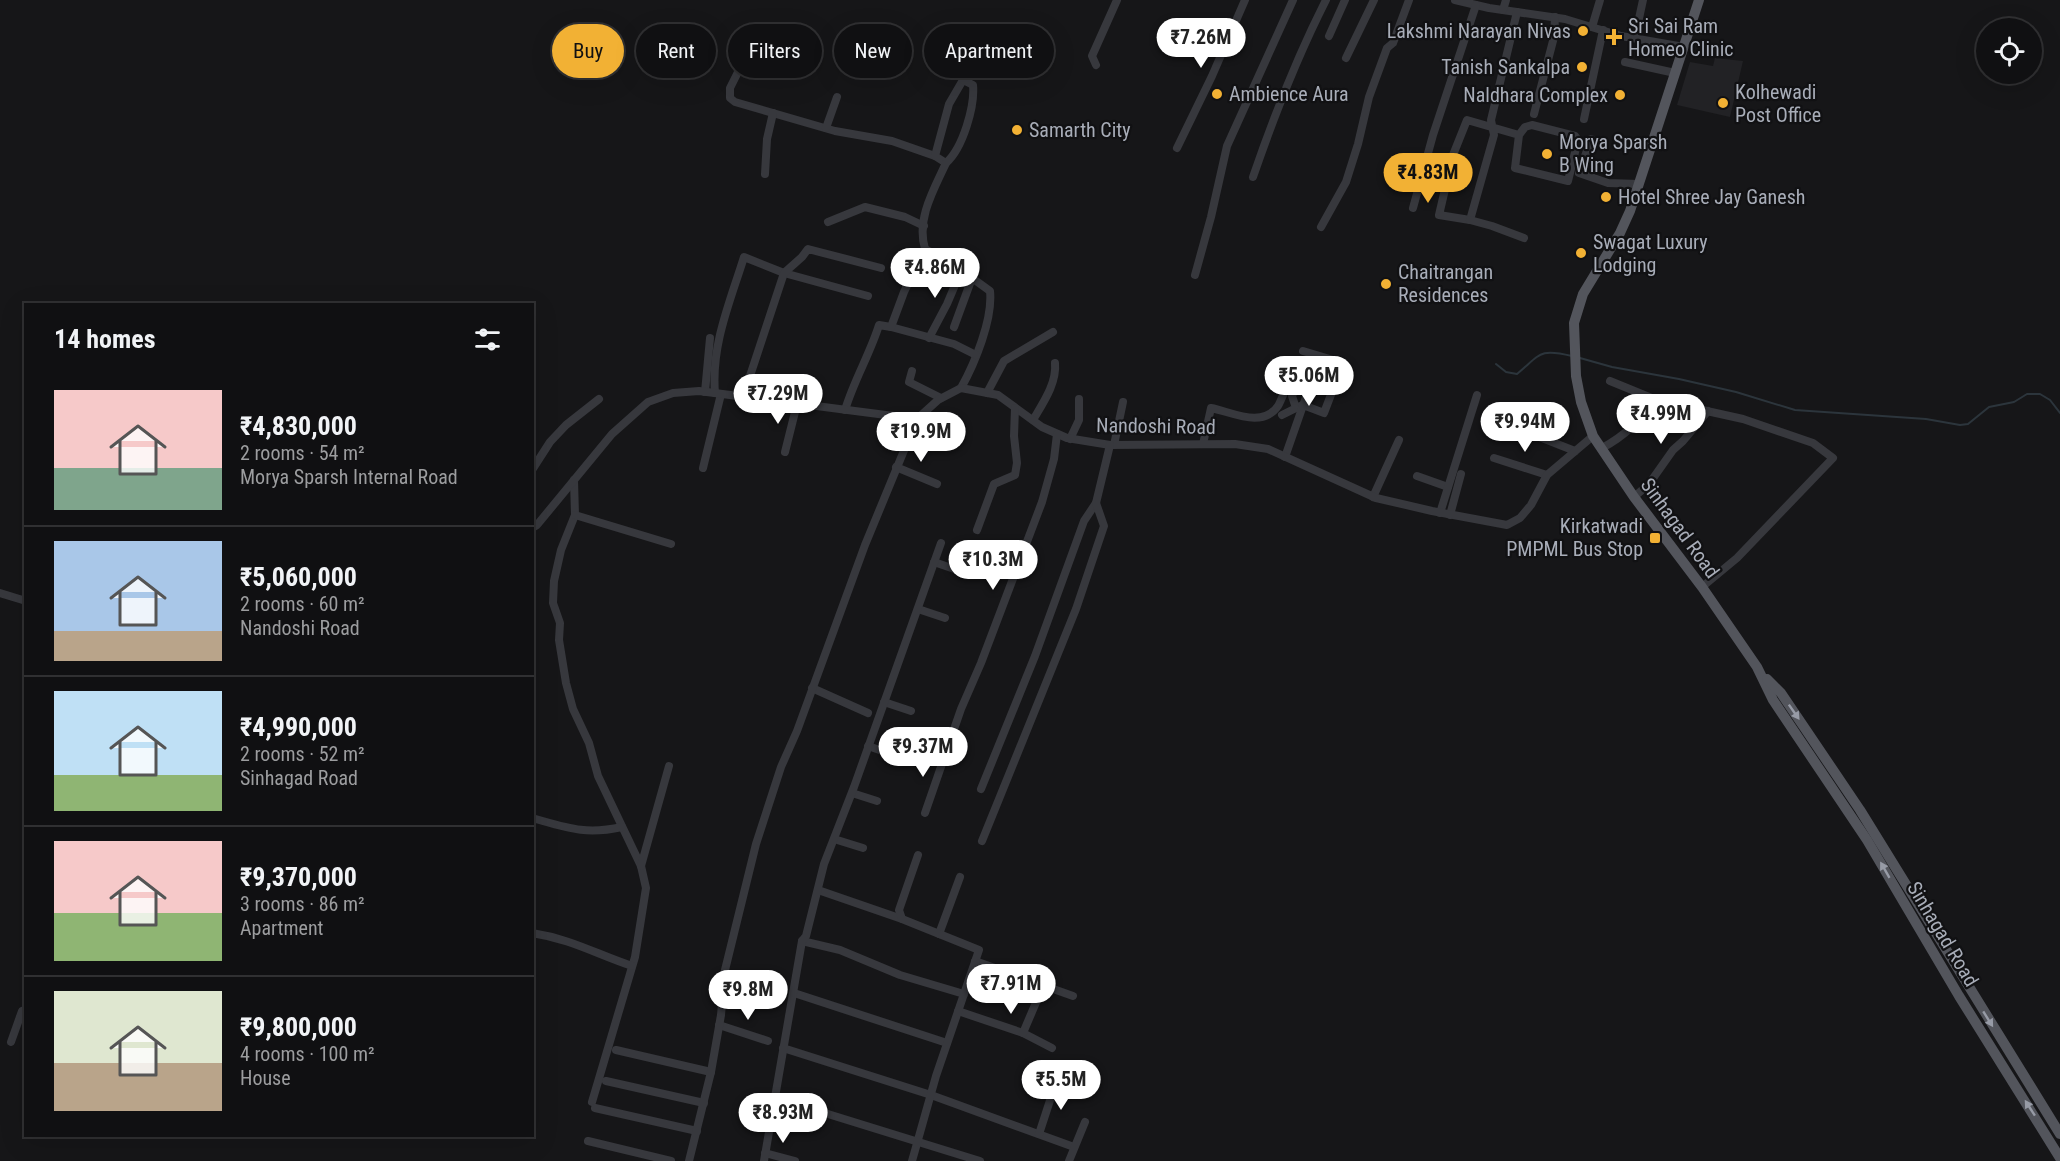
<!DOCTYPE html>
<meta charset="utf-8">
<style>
body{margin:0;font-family:"Roboto Condensed",sans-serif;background:#19191b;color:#f1f3f6;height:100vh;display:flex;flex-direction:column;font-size:22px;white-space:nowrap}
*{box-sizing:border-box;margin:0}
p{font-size:20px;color:#9c9d9f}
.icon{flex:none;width:33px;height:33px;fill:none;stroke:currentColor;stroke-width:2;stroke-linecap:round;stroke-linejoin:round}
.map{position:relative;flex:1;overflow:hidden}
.drawer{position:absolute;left:24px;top:303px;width:510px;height:834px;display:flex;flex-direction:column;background:#101012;border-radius:0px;box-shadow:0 6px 24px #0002,0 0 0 2px #303032}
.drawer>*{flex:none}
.top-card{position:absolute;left:552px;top:24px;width:570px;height:54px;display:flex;gap:12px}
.fabs{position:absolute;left:1976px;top:18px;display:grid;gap:12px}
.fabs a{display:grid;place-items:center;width:66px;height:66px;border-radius:50%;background:#101012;box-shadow:0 6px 24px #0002,0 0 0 2px #303032;font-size:30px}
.price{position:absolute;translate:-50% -51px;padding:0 14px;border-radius:21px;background:#fff;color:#222;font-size:20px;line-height:39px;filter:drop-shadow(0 2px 3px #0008)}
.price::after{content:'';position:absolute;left:50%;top:36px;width:18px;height:14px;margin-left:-9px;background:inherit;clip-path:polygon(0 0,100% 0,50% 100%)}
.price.active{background:#f2b134;color:#111}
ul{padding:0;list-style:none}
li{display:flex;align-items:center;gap:18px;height:150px;padding:0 30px}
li+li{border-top:2px solid #303032}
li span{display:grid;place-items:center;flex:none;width:168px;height:120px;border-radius:0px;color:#555}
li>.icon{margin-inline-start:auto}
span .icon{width:72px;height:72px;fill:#fffc;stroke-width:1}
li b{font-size:26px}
h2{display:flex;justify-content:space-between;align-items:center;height:72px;padding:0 30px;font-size:26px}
.pill{padding:0 21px;border-radius:27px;background:#101012;box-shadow:0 6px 24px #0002,0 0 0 2px #303032;font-size:21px;line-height:54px}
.pill.active{background:#f2b134;color:#111}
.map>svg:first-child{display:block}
.built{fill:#222225}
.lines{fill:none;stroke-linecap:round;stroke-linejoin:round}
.stream{stroke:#2c353c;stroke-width:2}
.minor{stroke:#37383d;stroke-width:8}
.major{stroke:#53555c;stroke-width:10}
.oneway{fill:#979ba6}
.poi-dot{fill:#f2b134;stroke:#111113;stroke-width:2}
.labels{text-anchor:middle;stroke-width:4.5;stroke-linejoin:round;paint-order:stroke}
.poi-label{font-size:20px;fill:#a8adb8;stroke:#111113;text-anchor:start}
.street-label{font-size:20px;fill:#a8adb8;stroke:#111113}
</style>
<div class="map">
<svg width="2060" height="1161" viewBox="0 0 2060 1161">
<rect width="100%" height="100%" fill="#161618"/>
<path class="built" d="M1715 58 1743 61 1730 117 1677 105 1690 62 1713 66Z"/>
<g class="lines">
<g class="stream">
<path d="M1580 358 1612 367 1679 379 1736 392 1795 410 1926 419 1960 425 1968 424 1989 407 2014 402 2027 394H2040L2050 400 2060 413"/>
<path d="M1496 364 1506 372 1517 374C1541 354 1539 348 1572 356"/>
</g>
<g class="minor">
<path d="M1455 0 1489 8 1565 19 1621 36 1684 47"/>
<path d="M1503 10 1506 0"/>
<path d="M1517 12 1491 120 1494 135 1470 220 1439 215 1453 155 1467 120 1519 135 1525 127 1532 125 1575 136 1578 140 1568 181 1515 168 1519 135"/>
<path d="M1592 27 1600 0"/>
<path d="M1329 36 1345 0"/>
<path d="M1635 37 1643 0"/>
<path d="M1346 58 1374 0"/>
<path d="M1625 62 1675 73"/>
<path d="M1096 65 1092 56 1117 0"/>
<path d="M741 66 730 88V98L735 102 835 131 892 141 935 156"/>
<path d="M1534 114 1554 37 1555 17"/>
<path d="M1584 119 1603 30"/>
<path d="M826 128 837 97"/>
<path d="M1591 139 1579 173 1608 183 1639 184"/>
<path d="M1177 148 1212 76 1245 0"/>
<path d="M946 163 935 156 949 104 967 73"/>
<path d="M765 174 767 139 773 113"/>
<path d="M1253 177C1274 116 1297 57 1326 0"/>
<path d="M1413 208 1433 135 1476 5"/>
<path d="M1470 220 1492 226 1524 238"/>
<path d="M828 222 865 207 905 217 924 226"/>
<path d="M1321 227 1346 182 1358 144 1369 97 1387 48 1393 43 1409 0"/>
<path d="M925 249 950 262 990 291C993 319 975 363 961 388"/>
<path d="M1195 275 1211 217 1227 146 1293 0"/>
<path d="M891 327 954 344 976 355"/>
<path d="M954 327 972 278"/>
<path d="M929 338 947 304 961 271"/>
<path d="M912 371 909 382 941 398"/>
<path d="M1610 381 1659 401"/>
<path d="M705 392 710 338"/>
<path d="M715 393C711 345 730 302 744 257L784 273 868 296"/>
<path d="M987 393 1004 361 1053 332"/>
<path d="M743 397 784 273 802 257 808 249 881 268"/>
<path d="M1296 408 1303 405 1324 413 1343 363 1303 351"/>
<path d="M845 410C854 380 870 354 879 325L891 327 904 292 925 249C916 219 934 189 946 163 963 148 975 106 973 85L963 80"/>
<path d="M1282 415 1296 408 1292 396 1302 374"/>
<path d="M1491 418 1575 451"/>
<path d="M1033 420C1043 403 1057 383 1055 363"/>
<path d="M1070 439 1079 420V399"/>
<path d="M1203 444 1211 408C1232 412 1262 429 1278 406 1281 401 1283 394 1286 389"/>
<path d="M1114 445 1123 402"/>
<path d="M1602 448C1625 436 1640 420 1657 400L1743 419 1813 443 1833 458 1737 558 1702 587"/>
<path d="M785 452 797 404"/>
<path d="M1285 457 1306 397"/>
<path d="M1494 458 1547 475"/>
<path d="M896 467 937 484"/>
<path d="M703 468 721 394"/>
<path d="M532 470 550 442 566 425 599 399"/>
<path d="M1417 476 1448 487"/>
<path d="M574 480 575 515 561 550 554 581 553 603 560 623 559 640 566 683 573 709 589 743 598 776 641 866 646 888 635 957 592 1102"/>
<path d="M1373 497 1399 440"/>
<path d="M1634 497 1649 484 1673 450 1683 441 1708 411"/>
<path d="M1440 513 1477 395"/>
<path d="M575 515 671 544"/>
<path d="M1450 515 1461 474"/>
<path d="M532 528 537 525 612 434 648 402 673 393 699 391 917 419 938 400 961 388 998 395 1042 427 1067 438 1110 445 1235 444 1268 449 1376 498 1432 511 1507 525 1520 518 1531 505 1547 475 1593 436"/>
<path d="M977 530 994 484 1015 475 1017 463 1014 436 1015 408"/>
<path d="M934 562 963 572"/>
<path d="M0 593 26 601"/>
<path d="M918 609 945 618"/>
<path d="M812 688 868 713"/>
<path d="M884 702 911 711"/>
<path d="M868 746 894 755"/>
<path d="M981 789 1035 656 1084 521 1096 503"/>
<path d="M852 793 877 801"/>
<path d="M925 813 961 709 981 663 1042 502 1054 459 1057 434"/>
<path d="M532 818C568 828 585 835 622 827"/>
<path d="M834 839 863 848"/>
<path d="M982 841 1076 609 1104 526 1096 503 1110 445"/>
<path d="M641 866 669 766"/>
<path d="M818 890 902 919"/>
<path d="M532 933C571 939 596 954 632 966"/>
<path d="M939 934 960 877"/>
<path d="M802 941 840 950 900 975 964 994"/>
<path d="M975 961 1073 996"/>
<path d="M794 993 947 1043"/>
<path d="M958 1011 1023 1033 1052 1048"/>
<path d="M719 1025 768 1041"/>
<path d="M1023 1033 1043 986"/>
<path d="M11 1042 22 1011 26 1010"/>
<path d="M783 1048 931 1095 1074 1147"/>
<path d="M616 1050 711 1072"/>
<path d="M606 1081 704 1103"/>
<path d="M775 1100 815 1110 980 1161"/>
<path d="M595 1108 697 1131"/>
<path d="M1039 1134 1057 1079"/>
<path d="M588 1141 671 1161"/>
<path d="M765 1153 795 1161"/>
<path d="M689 1161 711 1072 721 1015 725 970 756 844 781 767 797 731 865 545 917 419"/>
<path d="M764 1161 802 941 806 936 824 864 854 787 941 543"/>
<path d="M912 1161 936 1076 979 950 902 919 899 910 918 855"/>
<path d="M1069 1161 1085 1122"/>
</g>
<g class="major">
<path d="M1699 0 1630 211 1620 233 1583 294 1574 323 1576 376 1581 402 1593 436 1634 497 1702 587 1757 667 1773 700 1867 840 1959 996 2060 1158"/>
<path d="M1767 679 1781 693 1804 727 1860 810 2060 1134"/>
</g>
</g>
<defs><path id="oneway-solid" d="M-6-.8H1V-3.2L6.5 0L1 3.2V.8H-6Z" transform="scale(1.5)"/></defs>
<g class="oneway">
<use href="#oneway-solid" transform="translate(1794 712) rotate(55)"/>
<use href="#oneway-solid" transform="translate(1885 870) rotate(-120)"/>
<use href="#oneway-solid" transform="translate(1988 1019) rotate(58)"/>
<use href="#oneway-solid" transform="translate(2030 1108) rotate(-123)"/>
</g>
<g class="poi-dot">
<circle cx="1583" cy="31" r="6"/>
<path d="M1611 28h6v6h6v6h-6v6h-6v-6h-6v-6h6z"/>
<circle cx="1582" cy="67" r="6"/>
<circle cx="1217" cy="94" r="6"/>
<circle cx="1620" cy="95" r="6"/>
<circle cx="1723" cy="103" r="6"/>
<circle cx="1017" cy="130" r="6"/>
<circle cx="1547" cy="154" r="6"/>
<circle cx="1606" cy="197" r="6"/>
<circle cx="1581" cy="253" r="6"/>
<circle cx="1386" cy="284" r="6"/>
<rect x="1649" y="532" width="12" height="12" rx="3"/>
</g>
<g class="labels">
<g class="poi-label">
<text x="1628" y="33">Sri Sai Ram<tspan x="1628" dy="23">Homeo Clinic</tspan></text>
<text x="1571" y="38" text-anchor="end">Lakshmi Narayan Nivas</text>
<text x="1570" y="74" text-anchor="end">Tanish Sankalpa</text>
<text x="1735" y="99">Kolhewadi<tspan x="1735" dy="23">Post Office</tspan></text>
<text x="1229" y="101">Ambience Aura</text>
<text x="1608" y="102" text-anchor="end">Naldhara Complex</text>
<text x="1029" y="137">Samarth City</text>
<text x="1559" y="149">Morya Sparsh<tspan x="1559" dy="23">B Wing</tspan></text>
<text x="1618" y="204">Hotel Shree Jay Ganesh</text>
<text x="1593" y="249">Swagat Luxury<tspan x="1593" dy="23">Lodging</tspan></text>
<text x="1398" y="279">Chaitrangan<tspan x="1398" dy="23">Residences</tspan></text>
<text x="1643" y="533" text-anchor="end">Kirkatwadi<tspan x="1643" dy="23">PMPML Bus Stop</tspan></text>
</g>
<g class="street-label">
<text transform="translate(1156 426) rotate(1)" y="7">Nandoshi Road</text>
<text transform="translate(1680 528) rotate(54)" y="7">Sinhagad Road</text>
<text transform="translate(1943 934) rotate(59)" y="7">Sinhagad Road</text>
</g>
</g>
</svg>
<div class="fabs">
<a><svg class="icon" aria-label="locate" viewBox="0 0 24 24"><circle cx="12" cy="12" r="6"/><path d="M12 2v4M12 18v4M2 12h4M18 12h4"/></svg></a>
</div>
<b class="price" style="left:1201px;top:69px">₹7.26M</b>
<b class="price active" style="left:1428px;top:204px">₹4.83M</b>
<b class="price" style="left:935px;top:299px">₹4.86M</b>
<b class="price" style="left:1309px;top:407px">₹5.06M</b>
<b class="price" style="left:778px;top:425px">₹7.29M</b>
<b class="price" style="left:1661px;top:445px">₹4.99M</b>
<b class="price" style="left:1525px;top:453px">₹9.94M</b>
<b class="price" style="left:921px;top:463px">₹19.9M</b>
<b class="price" style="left:993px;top:591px">₹10.3M</b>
<b class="price" style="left:923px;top:778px">₹9.37M</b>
<b class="price" style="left:1011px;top:1015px">₹7.91M</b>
<b class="price" style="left:748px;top:1021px">₹9.8M</b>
<b class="price" style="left:1061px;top:1111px">₹5.5M</b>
<b class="price" style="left:783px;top:1144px">₹8.93M</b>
<div class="top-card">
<a class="pill active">Buy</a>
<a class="pill">Rent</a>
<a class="pill">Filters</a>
<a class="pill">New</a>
<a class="pill">Apartment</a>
</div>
<section class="drawer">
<h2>14 homes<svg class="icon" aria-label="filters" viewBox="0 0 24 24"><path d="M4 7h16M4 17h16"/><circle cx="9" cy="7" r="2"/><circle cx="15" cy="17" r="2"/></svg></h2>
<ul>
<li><span style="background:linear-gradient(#f6c9c9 65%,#7fa58c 0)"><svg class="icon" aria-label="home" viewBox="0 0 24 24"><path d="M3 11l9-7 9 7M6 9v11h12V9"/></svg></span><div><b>₹4,830,000</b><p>2 rooms · 54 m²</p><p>Morya Sparsh Internal Road</p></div></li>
<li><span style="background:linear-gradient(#a9c7e8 75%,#b9a48a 0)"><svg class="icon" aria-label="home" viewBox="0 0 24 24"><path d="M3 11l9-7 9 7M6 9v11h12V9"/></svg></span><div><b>₹5,060,000</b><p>2 rooms · 60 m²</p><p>Nandoshi Road</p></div></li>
<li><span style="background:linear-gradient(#bfe0f5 70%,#8fb573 0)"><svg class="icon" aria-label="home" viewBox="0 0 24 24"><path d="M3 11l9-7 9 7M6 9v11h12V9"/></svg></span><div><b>₹4,990,000</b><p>2 rooms · 52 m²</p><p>Sinhagad Road</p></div></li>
<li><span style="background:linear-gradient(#f6c9c9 60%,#8fb573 0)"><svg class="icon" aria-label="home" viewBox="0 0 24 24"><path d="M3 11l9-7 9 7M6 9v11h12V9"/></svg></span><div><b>₹9,370,000</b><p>3 rooms · 86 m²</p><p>Apartment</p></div></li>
<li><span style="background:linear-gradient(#dfe7d0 60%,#b9a48a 0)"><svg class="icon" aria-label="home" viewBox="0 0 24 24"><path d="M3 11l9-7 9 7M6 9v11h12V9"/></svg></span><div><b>₹9,800,000</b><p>4 rooms · 100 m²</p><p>House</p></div></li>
</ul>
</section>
</div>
